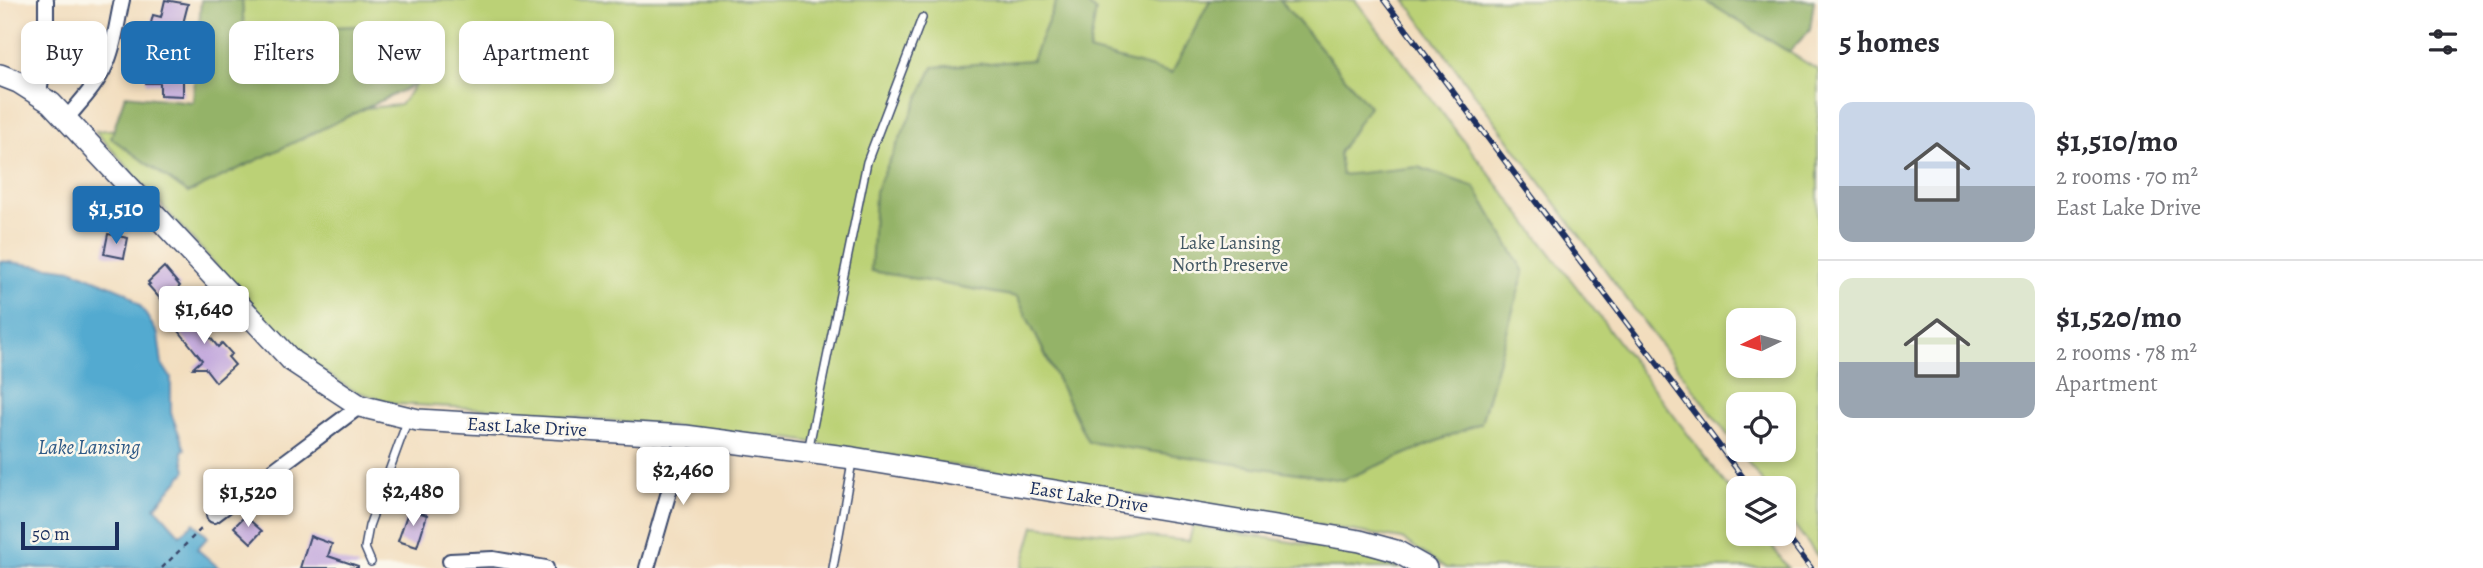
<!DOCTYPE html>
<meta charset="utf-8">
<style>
body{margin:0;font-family:Alegreya,serif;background:#f2f2f3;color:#2b2b33;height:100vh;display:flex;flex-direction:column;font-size:26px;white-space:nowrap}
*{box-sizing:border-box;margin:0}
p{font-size:23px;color:#7c7c81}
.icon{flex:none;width:38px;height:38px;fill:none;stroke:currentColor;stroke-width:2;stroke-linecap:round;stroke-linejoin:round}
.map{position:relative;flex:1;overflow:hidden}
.drawer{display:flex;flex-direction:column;background:#fff;width:665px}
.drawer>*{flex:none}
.guide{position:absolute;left:21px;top:21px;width:665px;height:63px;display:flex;gap:14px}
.needle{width:46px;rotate:265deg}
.buttons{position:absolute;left:1726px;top:308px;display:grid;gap:14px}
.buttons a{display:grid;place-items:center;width:70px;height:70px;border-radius:14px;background:#fff;box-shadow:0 4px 10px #0003;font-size:35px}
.scale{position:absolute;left:21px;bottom:18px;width:98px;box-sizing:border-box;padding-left:7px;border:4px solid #1b2f5e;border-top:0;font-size:19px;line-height:24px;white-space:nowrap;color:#1b2f5e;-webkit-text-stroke:5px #fbf7ec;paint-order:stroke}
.price{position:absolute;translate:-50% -60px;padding:0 16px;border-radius:7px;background:#fff;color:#222;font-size:23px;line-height:46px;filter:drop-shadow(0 2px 4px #0008)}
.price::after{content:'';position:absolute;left:50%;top:42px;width:21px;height:16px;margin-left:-10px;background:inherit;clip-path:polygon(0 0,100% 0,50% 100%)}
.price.active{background:#1f6fb2;color:#fff}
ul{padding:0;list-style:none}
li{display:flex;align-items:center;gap:21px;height:175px;padding:0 21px}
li+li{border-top:2px solid #e1e1e2}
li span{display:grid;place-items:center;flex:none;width:196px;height:140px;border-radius:14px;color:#555}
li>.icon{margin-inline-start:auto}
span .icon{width:84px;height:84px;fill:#fffc;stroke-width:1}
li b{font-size:30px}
h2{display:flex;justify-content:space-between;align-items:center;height:84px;padding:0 21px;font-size:30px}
.pill{padding:0 24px;border-radius:14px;background:#fff;box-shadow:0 4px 10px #0003;font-size:24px;line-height:63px}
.pill.active{background:#1f6fb2;color:#fff}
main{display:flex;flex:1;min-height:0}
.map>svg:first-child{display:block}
.green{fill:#bbd176;stroke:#6b806a;stroke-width:2;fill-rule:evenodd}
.forest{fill:#94b367;stroke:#587162;stroke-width:2}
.water{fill:#53aad0;stroke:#376c97;stroke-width:2}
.building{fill:#c4aadd}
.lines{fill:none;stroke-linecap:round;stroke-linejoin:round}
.lane-casing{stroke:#3b496c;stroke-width:10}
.street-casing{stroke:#3b496c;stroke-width:18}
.secondary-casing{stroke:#3b496c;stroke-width:24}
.path{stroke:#3b496c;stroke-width:2.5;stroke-dasharray:5 5;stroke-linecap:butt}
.lane{stroke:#fff;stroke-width:7}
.street{stroke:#fff;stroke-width:14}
.secondary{stroke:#fff;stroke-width:21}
.rail-casing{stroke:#1b2f5e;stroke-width:6}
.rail{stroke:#fbf7ec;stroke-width:3.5;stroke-dasharray:10;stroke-linecap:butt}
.labels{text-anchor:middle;stroke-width:5;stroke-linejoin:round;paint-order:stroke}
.park-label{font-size:19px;fill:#435864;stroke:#fbf7ec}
.street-label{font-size:19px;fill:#1b2f5e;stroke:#fbf7ec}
.water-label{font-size:21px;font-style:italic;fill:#2f5a86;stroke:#fbf7ec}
</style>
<main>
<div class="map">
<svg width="1818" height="568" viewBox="0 0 1818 568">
<rect width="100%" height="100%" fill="#fbf7ec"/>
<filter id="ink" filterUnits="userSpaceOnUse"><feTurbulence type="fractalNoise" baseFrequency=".0143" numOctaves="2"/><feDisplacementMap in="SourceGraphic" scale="14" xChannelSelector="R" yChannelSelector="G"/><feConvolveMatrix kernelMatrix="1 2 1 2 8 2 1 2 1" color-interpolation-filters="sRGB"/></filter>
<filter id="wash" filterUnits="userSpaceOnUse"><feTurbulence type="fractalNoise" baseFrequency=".00686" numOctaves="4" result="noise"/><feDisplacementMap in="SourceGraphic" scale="28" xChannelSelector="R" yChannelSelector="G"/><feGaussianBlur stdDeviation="1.57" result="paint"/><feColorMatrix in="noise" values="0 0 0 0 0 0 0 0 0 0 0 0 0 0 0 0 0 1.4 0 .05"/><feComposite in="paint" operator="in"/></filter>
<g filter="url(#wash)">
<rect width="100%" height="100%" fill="#f2ddbd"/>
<g class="green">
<path d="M242 0H1355L1602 320 1738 501V534H1763L1788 568H1446L1402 539 792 439 493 409 396 404 352 390 294 352 95 131 400 105 416 84 426 23 244 31Z"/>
<path d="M1405 0H1704L1818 70V557L1783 510V488H1767L1739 450H1783V404H1738V449ZM1738 320H1783V366H1738Z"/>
<path d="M1034 526 1189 541 1193 526 1340 550 1401 568H1022Z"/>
</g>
<g class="forest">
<path d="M201 0H242L244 31 426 23 416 84 188 193 111 138 125 95 193 102Z"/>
<path d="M1057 0H1081L1096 11 1089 51 1172 73 1210 0H1280L1369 106 1339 153 1342 175 1418 167 1475 187 1524 272 1481 423 1343 480 1088 442 1017 297 871 271 875 192 933 67 1032 60Z"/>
<path d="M1704 0H1814L1810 30 1789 52Z"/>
</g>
<path class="water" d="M0 261 73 270 126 292 141 307 158 334 162 364 171 378V413L185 449 182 451 186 471 155 507 180 535 194 523 208 537 197 549 219 568H0Z"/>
<g id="blocks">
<g class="building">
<path d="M165 0 188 4 180 35 150 27 153 15 161 17Z"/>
<path d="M146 55 180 56 179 78 183 79V96L160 95V83H146Z"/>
<path d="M108 234 128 238 124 258 104 254Z"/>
<path d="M164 267 180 286 163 302 148 285 150 284 148 282Z"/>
<path d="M186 308 218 347 222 343 232 354 228 357 235 365 216 382 205 368H193L202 360 171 321Z"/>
<path d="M409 509 427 515 417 547 398 541Z"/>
<path d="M245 516 262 531 251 543 234 527Z"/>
<path d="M310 536 332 544 328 556 358 566V568H300Z"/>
</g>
</g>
</g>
<g filter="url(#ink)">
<use href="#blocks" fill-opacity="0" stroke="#3b496c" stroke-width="2"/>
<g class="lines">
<g class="lane-casing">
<g id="lane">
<path d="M808 451 867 162 922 18"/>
<path d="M371 562 365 548 369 526 408 419"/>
<path d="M833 568 852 462"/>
</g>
</g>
<g class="street-casing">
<g id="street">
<path d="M39 94 46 46V0"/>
<path d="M67 118C81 101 97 85 106 64 115 45 117 21 122 0"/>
<path d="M214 515 360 406"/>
<path d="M450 561 493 559 546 568"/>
<path d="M647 568 685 436"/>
</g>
</g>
<g class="secondary-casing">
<path id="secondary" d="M0 75 18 82 51 103 292 361 360 406 418 420 685 436 853 458 1360 541 1396 551 1426 568"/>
</g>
<path class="path" d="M162 568 202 528"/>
<use href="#lane" class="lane"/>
<use href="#street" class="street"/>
<use href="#secondary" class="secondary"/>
<g class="rail-casing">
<g id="rail">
<path d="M1384 0 1751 488"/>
<path d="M1783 531 1811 568"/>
</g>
</g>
<use href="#rail" class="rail"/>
</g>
</g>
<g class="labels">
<g class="park-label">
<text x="1230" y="249">Lake Lansing<tspan x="1230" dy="22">North Preserve</tspan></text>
</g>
<g class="street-label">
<text transform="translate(527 426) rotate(3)" y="7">East Lake Drive</text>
<text transform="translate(1089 496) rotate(9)" y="7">East Lake Drive</text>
</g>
<g class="water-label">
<text x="89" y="454">Lake Lansing</text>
</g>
</g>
</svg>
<div class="buttons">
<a><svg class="needle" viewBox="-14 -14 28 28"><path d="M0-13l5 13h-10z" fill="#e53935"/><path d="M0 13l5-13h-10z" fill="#7c7c81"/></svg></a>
<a><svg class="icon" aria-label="locate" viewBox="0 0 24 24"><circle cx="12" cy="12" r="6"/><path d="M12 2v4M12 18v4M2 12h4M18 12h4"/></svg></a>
<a><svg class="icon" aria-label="layers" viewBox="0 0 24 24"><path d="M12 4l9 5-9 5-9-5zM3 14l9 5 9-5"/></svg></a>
</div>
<div class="scale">50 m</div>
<b class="price active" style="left:116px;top:246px">$1,510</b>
<b class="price" style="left:204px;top:346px">$1,640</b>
<b class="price" style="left:683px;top:507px">$2,460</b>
<b class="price" style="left:413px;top:528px">$2,480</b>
<b class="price" style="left:248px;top:529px">$1,520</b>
<div class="guide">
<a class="pill">Buy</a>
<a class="pill active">Rent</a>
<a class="pill">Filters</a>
<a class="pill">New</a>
<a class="pill">Apartment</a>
</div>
</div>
<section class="drawer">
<h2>5 homes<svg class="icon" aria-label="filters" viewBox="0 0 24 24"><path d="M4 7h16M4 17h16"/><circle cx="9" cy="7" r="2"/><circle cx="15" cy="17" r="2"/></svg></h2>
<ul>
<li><span style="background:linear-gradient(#c9d6e8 60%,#9aa5b1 0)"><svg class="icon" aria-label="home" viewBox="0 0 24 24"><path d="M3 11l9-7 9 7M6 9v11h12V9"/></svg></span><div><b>$1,510/mo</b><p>2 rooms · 70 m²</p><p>East Lake Drive</p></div></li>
<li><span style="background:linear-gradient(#dfe7d0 60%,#9aa5b1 0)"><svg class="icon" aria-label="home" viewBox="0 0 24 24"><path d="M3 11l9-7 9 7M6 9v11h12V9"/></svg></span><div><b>$1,520/mo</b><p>2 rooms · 78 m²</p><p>Apartment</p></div></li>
</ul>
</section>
</main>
